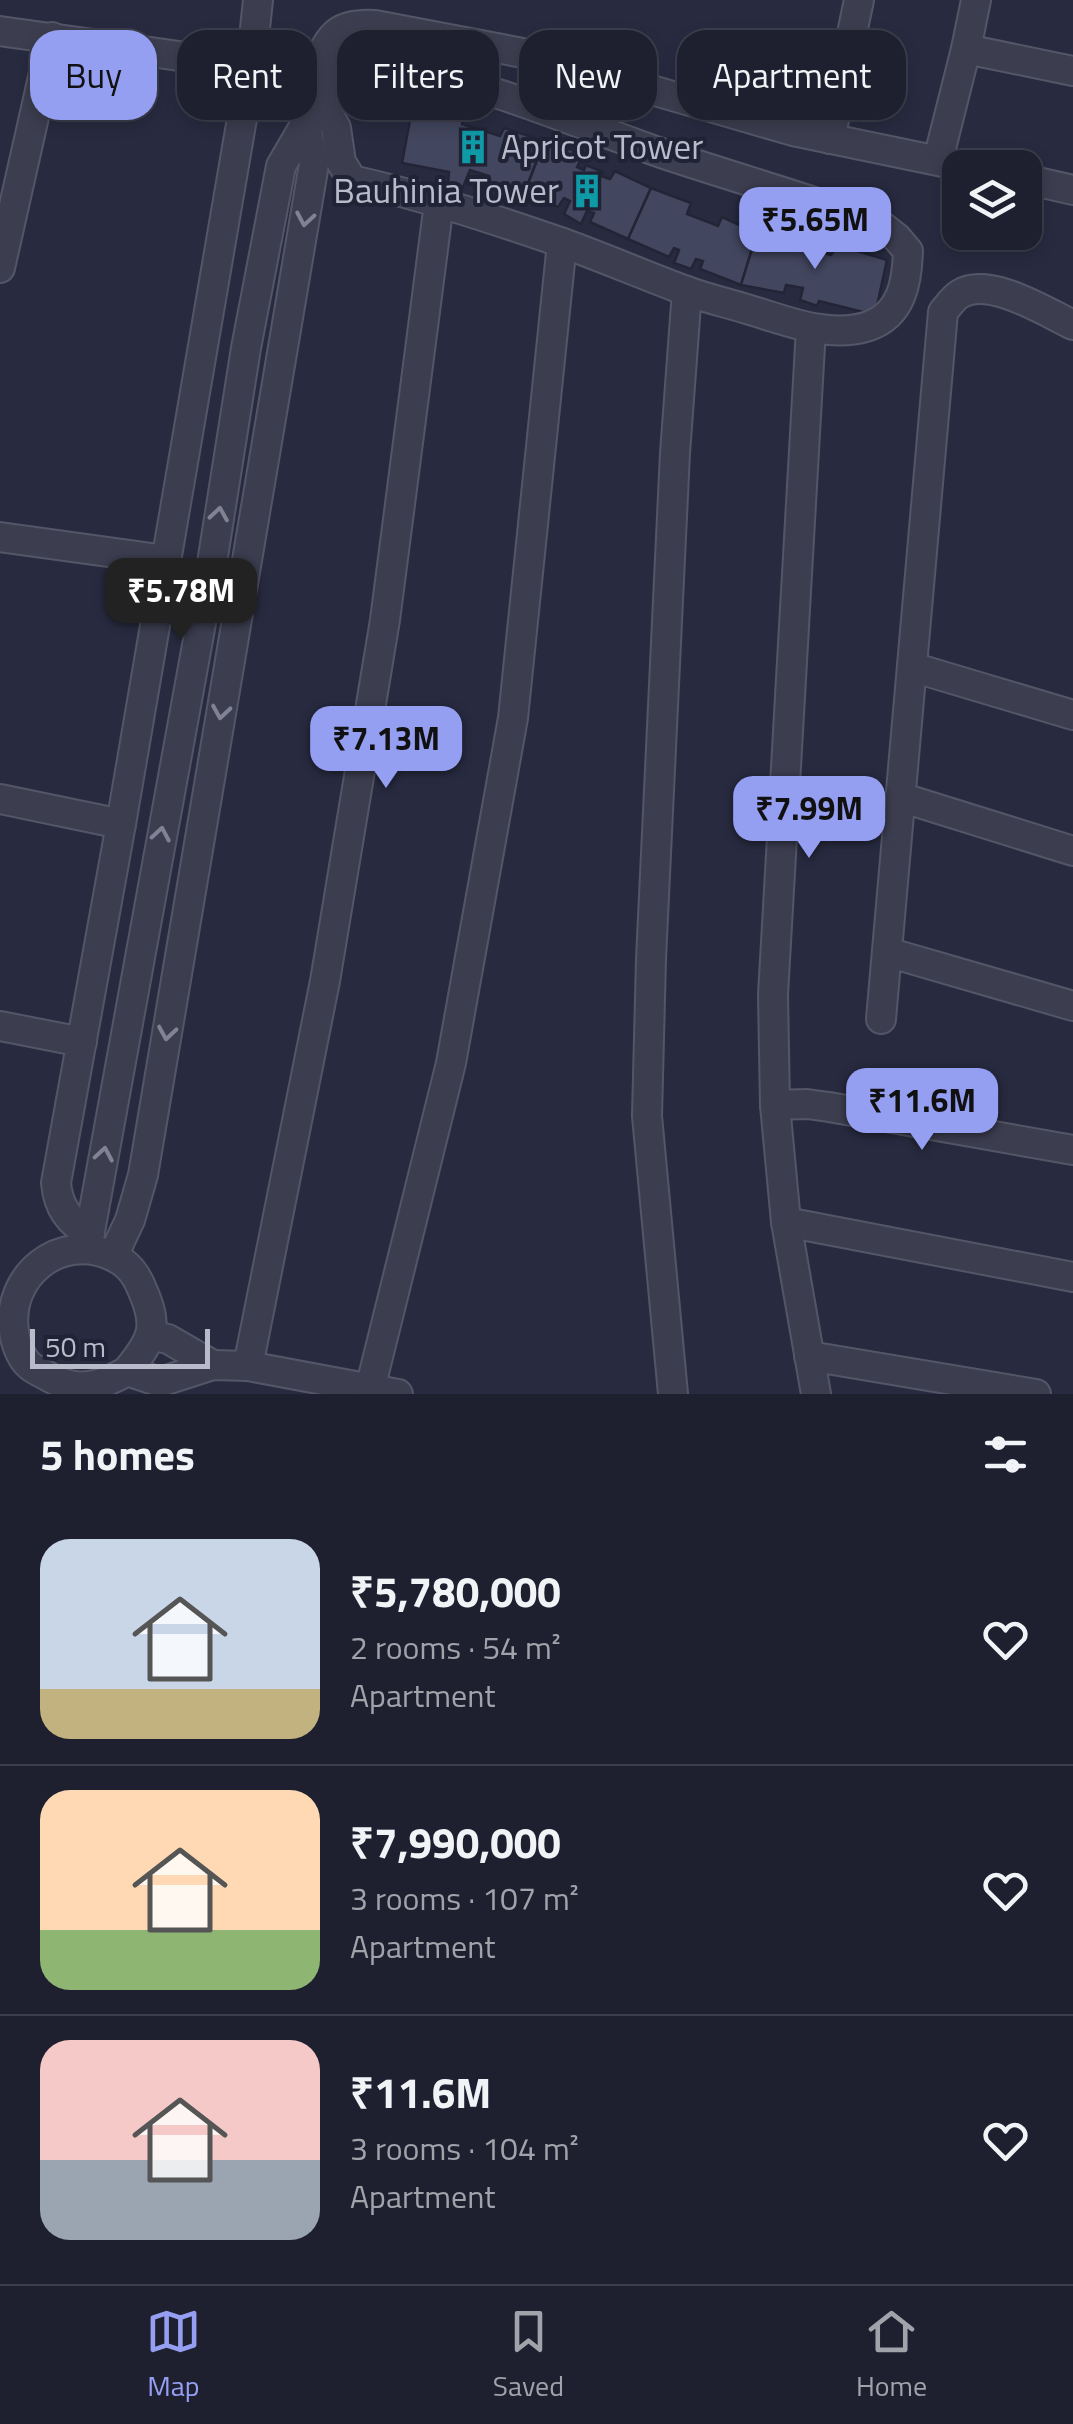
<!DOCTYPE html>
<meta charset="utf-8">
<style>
body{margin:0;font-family:"Titillium Web",sans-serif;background:#2b2d3c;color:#f1f3f6;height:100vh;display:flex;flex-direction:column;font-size:38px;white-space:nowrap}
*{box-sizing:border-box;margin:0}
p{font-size:32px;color:#a1a3ab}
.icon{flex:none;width:55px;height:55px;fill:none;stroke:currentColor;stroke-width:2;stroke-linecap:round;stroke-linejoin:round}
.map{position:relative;height:1394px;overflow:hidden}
.side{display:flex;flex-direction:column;background:#1e2030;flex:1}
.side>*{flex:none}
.top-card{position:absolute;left:30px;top:30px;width:1015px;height:90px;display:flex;gap:20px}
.tools{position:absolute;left:942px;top:150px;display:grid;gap:20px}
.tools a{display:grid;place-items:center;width:100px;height:100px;border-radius:20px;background:#1e2030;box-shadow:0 5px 15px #0003,0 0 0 2px #3c3e4c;font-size:50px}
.scale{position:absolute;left:30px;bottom:25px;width:180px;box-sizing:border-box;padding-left:10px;border:5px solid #b9baca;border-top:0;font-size:28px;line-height:35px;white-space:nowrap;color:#b9baca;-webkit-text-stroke:8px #202335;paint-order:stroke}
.price{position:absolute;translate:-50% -85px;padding:0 22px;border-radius:20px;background:#959ff2;color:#111;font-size:32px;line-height:65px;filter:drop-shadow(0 2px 5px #0008)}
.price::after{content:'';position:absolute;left:50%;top:60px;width:30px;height:22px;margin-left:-15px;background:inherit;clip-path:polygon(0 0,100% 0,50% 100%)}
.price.on{background:#222;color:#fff}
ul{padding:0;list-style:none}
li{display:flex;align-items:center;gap:30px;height:250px;padding:0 40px}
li+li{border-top:2px solid #3c3e4c}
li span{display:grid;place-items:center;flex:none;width:280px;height:200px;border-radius:30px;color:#555}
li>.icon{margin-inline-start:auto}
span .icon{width:120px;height:120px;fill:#fffc;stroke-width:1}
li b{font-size:42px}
h2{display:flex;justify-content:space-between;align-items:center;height:120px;padding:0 40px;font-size:42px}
.tag{padding:0 35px;border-radius:30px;background:#1e2030;box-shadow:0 5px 15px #0003,0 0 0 2px #3c3e4c;font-size:35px;line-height:90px}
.tag.on{background:#959ff2;color:#111}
.menu{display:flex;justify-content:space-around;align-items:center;height:140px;border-top:2px solid #3c3e4c;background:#1e2030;font-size:28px;color:#a1a3ab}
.menu a{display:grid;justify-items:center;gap:5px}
.menu .on{color:#959ff2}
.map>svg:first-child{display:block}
.building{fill:#42465e;stroke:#232537;stroke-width:2.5}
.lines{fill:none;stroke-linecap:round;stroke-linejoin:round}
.minor-casing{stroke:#545667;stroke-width:32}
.minor{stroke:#3c3e50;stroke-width:28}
.oneway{stroke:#818293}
.labels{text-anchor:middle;stroke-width:8;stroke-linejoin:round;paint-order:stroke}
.poi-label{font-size:35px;fill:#b9baca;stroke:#202335;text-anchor:start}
</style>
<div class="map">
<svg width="1073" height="1394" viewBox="0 0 1073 1394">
<rect width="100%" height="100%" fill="#282b40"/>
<g class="building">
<path d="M413 104 463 116 462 124 500 136 504 128 544 141 524 194 486 184 489 176 470 170 463 187 448 184 449 172 402 163Z"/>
<path d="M552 141 583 155 577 167 584 170 586 165 603 172 601 176 610 179 615 171 651 188 628 239 590 222 594 213 587 211 581 224 564 214 570 201 564 198 558 207 524 194 540 153 546 155Z"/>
<path d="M651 188 691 203 687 214 718 226 722 217 757 233 741 285 700 269 703 261 696 259 691 269 674 263 679 250 674 248 669 257 628 239Z"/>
<path d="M759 226 800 238 798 246 831 255 837 245 887 260 875 315 819 301 817 306 800 300 803 288 786 285 784 293 741 285Z"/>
</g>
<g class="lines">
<g class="minor-casing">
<g id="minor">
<path d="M0 31 251 66 268 72 320 99 336 128 341 162 352 180C424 196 493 219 563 243 604 258 644 275 684 290 705 298 728 303 750 310 787 321 830 339 869 326 902 314 907 282 908 251L897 238 878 223C808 199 737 178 667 155 583 126 501 89 414 71 387 66 366 61 339 68L320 99"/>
<path d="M966 49 1073 71"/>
<path d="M830 139 859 0"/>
<path d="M938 160 966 49 976 0"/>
<path d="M1025 179 1073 190"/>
<path d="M0 268 52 37"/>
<path d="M811 328 773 995 775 1105 786 1222 816 1394"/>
<path d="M0 537 166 560"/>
<path d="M912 667 1073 715"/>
<path d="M900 797 1073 851"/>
<path d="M0 799 121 824"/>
<path d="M887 952 1073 1006"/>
<path d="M881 1019 943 312C948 306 954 297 960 294 989 276 1046 312 1073 325"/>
<path d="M0 1026 82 1042"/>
<path d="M775 1105 807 1104 829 1107 1073 1150"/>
<path d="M786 1222 1073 1277"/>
<path d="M90 1233C69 1223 58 1206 56 1183L121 824 251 66 258 0"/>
<path d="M87 1248 212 563 246 348 281 166 306 123"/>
<path d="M113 1256 130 1220 143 1175 314 164C310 142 302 117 305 94 306 85 313 74 317 65 331 34 338 23 375 25L528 54 793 131 972 168"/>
<path d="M150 1335 168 1339 213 1365"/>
<path d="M809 1356 1036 1394"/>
<path d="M248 1366 325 981 385 620 439 203"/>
<path d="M127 1371C153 1339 159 1327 142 1289 136 1274 128 1263 112 1256 60 1232 6 1276 14 1331 15 1342 21 1358 29 1365 34 1370 43 1373 49 1377 78 1393 100 1387 127 1371L160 1382 213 1365 248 1366 398 1394"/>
<path d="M370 1389 451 1063 513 718 562 243"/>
<path d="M673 1394 647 1116 651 959 675 453 687 291"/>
</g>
</g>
<use href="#minor" class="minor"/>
</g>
<defs><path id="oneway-chevron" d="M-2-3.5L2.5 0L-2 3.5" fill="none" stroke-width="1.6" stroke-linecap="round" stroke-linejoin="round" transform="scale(2.5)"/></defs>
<g class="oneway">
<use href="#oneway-chevron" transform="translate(305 219) rotate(100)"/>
<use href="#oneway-chevron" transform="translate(219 514) rotate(-81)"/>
<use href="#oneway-chevron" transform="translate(221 712) rotate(99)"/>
<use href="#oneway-chevron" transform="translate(161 834) rotate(-80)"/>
<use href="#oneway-chevron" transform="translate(167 1033) rotate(99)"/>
<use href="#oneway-chevron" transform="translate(104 1154) rotate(-80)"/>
</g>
<defs>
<g id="building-bare" transform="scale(2.7)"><path d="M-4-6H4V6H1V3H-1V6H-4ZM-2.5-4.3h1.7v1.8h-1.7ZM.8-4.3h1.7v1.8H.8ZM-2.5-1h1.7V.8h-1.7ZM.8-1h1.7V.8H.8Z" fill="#0f9aa8" stroke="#202335" stroke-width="2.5" paint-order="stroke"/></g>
</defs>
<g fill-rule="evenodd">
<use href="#building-bare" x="473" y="147"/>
<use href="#building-bare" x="587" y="191"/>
</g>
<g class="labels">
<g class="poi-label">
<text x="501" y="159">Apricot Tower</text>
<text x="559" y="203" text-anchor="end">Bauhinia Tower</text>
</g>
</g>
</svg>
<div class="tools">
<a><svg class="icon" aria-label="layers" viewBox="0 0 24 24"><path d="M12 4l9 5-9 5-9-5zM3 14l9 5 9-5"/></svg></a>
</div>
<div class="scale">50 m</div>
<b class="price" style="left:815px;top:272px">₹5.65M</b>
<b class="price on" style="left:181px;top:643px">₹5.78M</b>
<b class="price" style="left:386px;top:791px">₹7.13M</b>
<b class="price" style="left:809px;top:861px">₹7.99M</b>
<b class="price" style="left:922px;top:1153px">₹11.6M</b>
<div class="top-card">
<a class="tag on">Buy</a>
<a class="tag">Rent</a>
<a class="tag">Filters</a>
<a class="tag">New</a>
<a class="tag">Apartment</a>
</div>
</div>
<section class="side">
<h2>5 homes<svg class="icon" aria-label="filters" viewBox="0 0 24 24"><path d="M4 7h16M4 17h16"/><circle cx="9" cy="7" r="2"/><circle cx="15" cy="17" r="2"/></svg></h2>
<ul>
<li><span style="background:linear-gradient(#c9d6e8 75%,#c2b280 0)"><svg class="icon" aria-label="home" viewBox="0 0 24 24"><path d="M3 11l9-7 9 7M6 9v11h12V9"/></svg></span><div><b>₹5,780,000</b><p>2 rooms · 54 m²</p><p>Apartment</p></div><svg class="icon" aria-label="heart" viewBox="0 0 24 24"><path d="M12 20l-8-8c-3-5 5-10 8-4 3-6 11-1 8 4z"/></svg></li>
<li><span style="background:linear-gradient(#ffd9b3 70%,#8fb573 0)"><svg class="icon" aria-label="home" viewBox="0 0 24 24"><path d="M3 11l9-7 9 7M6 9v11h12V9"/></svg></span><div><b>₹7,990,000</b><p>3 rooms · 107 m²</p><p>Apartment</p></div><svg class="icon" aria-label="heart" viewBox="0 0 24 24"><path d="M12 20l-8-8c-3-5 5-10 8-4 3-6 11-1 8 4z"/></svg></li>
<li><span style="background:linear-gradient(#f6c9c9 60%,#9aa5b1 0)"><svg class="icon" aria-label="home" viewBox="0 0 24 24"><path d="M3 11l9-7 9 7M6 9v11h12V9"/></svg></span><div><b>₹11.6M</b><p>3 rooms · 104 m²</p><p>Apartment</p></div><svg class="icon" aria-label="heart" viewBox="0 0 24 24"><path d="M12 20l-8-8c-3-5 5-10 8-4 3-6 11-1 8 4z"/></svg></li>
</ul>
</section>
<nav class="menu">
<a class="on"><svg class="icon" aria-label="map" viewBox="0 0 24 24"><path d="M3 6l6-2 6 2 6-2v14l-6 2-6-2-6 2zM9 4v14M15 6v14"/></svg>Map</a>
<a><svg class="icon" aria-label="saved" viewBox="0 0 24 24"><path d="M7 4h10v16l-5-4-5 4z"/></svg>Saved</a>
<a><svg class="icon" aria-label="home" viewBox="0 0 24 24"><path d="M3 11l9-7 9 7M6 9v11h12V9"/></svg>Home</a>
</nav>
